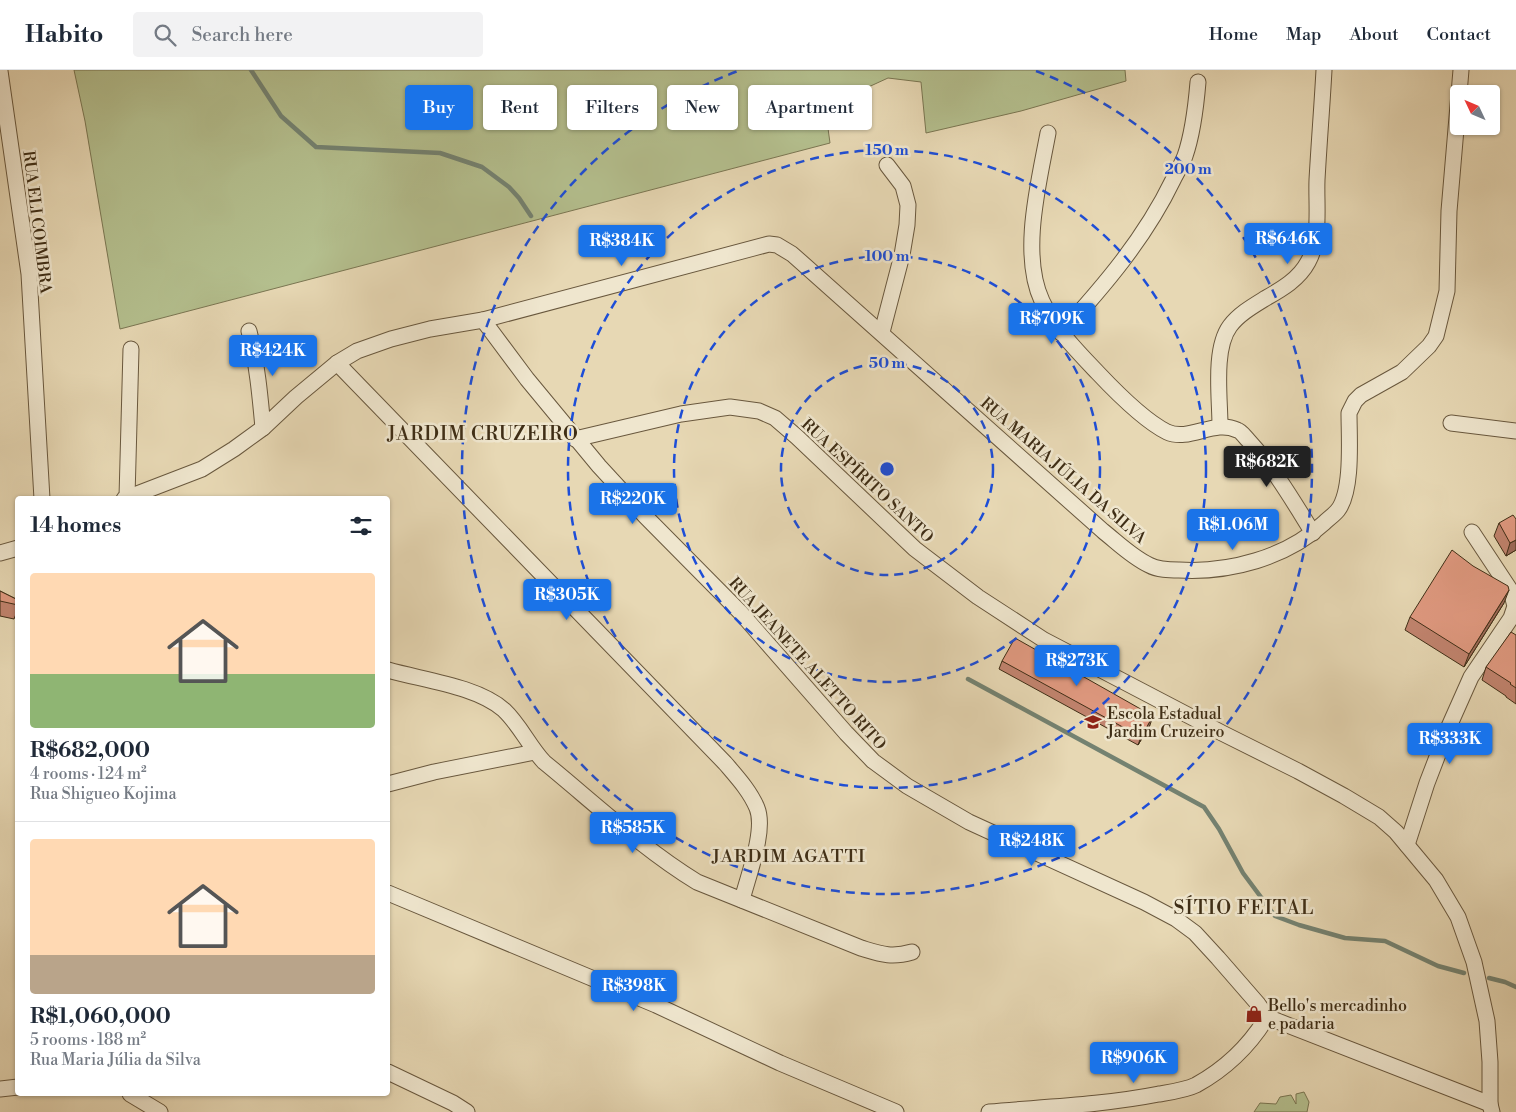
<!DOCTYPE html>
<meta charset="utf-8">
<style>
body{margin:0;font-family:"Libre Bodoni",serif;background:#f2f2f3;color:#1f2937;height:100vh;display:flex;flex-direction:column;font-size:19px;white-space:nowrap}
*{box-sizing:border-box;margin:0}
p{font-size:16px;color:#747a83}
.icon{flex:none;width:28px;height:28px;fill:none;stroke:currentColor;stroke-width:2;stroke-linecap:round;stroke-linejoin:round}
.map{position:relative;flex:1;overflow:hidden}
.side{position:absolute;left:15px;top:426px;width:375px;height:600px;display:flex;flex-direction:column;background:#fff;border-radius:5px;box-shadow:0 1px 4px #0004}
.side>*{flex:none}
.banner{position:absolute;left:405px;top:15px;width:475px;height:45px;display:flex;gap:10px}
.needle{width:32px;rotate:314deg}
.controls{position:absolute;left:1450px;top:15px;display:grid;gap:10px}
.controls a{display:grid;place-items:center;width:50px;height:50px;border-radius:5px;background:#fff;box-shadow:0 1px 4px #0004;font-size:25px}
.price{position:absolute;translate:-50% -42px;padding:0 11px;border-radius:5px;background:#1a73e8;color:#fff;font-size:16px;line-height:32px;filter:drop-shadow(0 1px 2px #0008)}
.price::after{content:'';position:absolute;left:50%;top:30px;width:15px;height:11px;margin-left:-8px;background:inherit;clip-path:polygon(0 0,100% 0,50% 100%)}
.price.on{background:#222;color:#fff}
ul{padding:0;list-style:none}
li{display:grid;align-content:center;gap:10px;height:265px;padding:0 15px}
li+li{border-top:1px solid #e0e1e3}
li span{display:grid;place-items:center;height:155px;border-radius:5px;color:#555}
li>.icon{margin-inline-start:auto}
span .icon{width:90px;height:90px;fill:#fffc;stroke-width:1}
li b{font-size:21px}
h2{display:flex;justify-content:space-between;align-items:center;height:60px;padding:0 15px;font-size:21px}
.pill{padding:0 18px;border-radius:5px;background:#fff;box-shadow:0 1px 4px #0004;font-size:18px;line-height:45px}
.pill.on{background:#1a73e8;color:#fff}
header{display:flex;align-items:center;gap:30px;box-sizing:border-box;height:70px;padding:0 25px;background:#fff;border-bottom:1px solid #e0e1e3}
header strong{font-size:24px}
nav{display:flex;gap:28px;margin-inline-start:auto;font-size:18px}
.search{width:350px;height:45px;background:#f2f2f3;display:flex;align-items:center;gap:12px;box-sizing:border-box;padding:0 18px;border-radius:5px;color:#747a83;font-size:19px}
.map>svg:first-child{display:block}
.green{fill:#b4bf8e;stroke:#7a7652}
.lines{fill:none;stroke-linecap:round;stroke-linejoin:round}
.stream{stroke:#748271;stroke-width:4.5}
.minor-casing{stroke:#69583e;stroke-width:17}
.minor{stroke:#efe6ce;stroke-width:15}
.wall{fill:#c2846f;stroke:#3f2e16}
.shaded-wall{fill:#9e6c5a;stroke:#3f2e16}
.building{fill:#e19a81;stroke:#3f2e16}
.ring{fill:none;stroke:#1d4ed8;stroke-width:2.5;stroke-dasharray:9 6}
.labels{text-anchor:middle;stroke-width:5;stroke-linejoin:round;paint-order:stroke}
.street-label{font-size:16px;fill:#3f2e16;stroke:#efe6ce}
.poi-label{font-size:16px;fill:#3f2e16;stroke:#efe6ce;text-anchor:start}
.neighbourhood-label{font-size:18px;letter-spacing:1px;fill:#3f2e16;stroke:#efe6ce}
.quarter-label{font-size:19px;letter-spacing:1px;fill:#3f2e16;stroke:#efe6ce}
.centre{fill:#1d4ed8;stroke:#efe6ce;stroke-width:2.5}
.ring-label{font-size:15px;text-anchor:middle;font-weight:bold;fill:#1d4ed8;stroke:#efe6ce;stroke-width:5;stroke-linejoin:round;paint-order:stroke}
</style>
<header>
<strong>Habito</strong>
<div class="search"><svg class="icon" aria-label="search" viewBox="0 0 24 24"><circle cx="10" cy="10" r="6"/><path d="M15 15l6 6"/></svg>Search here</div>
<nav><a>Home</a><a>Map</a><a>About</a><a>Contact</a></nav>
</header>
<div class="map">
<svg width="1516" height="1042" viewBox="0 0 1516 1042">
<rect width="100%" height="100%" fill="#e7d8b4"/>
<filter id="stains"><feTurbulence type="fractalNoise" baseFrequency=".004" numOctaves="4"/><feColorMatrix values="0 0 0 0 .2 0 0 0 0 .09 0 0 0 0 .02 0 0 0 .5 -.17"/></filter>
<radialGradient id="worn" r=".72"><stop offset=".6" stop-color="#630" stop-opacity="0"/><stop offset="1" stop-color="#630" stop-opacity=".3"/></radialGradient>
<g class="green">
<path d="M74 0H1125L1126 11 1021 41 926 63 921 12 888 8 851 25 827 51 830 73 120 259 85 51Z"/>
<path d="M1304 1022 1309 1032 1307 1042H1254L1260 1033 1276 1034 1280 1027 1291 1025 1296 1034V1024Z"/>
</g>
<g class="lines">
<g class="stream">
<path d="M251 0 281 46 316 77 440 83 482 97 509 117 519 128 531 146"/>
<path d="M968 609 1204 737 1219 759 1243 803 1275 846 1299 855 1345 868 1385 871 1438 896 1464 903"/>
<path d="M1489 908 1505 912 1516 917"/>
</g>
<g class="minor-casing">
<g id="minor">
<path d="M0 1 29 204 42 429"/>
<path d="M1048 63C1039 112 1020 184 1042 231 1055 259 1077 281 1098 303 1115 321 1145 351 1167 362 1190 372 1214 349 1237 360 1241 361 1245 367 1248 370 1274 398 1293 431 1313 463"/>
<path d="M483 250 527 309 599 396 645 446 740 542 846 663 873 691 907 716 969 752 1144 832 1176 849 1195 863 1218 888 1258 934 1267 947 1490 1034"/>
<path d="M249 261C257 293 260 325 263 358"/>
<path d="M882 262 902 185 907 155 908 135 903 116 887 95"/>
<path d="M1061 263C1104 216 1145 168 1173 110 1177 102 1182 94 1185 86 1193 63 1196 36 1198 12"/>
<path d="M337 293 725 693C737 707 750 721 757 738 766 760 748 806 742 830"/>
<path d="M1451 353 1516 361"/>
<path d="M1220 356C1220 328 1213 279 1230 256 1239 244 1253 236 1266 228 1282 219 1299 209 1308 192 1321 169 1316 135 1317 110 1319 73 1322 37 1324 0"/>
<path d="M575 369 681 344 730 337 759 341 775 348 797 367 915 479 978 527 1044 570 1222 663 1298 701 1344 726 1379 747 1396 762 1436 810 1458 847 1474 892 1487 951 1490 992V1034L1492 1042"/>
<path d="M127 427 131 279"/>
<path d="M124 429 202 399 234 379 263 358 296 327 337 293 357 281 391 269 430 259 483 250 769 174 777 175 792 184 1103 461C1118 473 1132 487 1149 495 1158 500 1169 500 1179 500 1229 503 1286 488 1324 453 1328 449 1334 445 1338 440 1353 420 1349 368 1349 343L1355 331 1361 325 1402 302 1429 276 1436 266 1447 221 1449 141 1461 0"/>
<path d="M0 483 18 478"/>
<path d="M388 600C422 610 477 616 504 640 520 655 529 676 544 692 593 732 643 779 697 812L861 878C881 884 891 888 912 882"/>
<path d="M388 714 434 702 535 682"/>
<path d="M1407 775 1427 713 1447 661 1471 607 1511 548 1515 536 1511 521 1472 462"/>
<path d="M388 823 656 935 780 993 896 1042"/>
<path d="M388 1002 453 1033 467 1042"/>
<path d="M0 1019 18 1017"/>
<path d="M130 1024 160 1042"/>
<path d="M989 1042C1046 1037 1103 1035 1159 1024 1171 1022 1186 1020 1196 1015 1225 999 1250 975 1267 947"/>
</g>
</g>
<use href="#minor" class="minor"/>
</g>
<g class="wall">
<path d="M1499 453 1516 470V480L1506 486 1494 466Z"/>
<path d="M0 521 18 530V539L14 549 0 546Z"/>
<path d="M1504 533 1464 597 1405 560 1410 547Z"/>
<path d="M1516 565V634L1506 627V626L1482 610 1486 597Z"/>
<path d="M1002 591 1150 655 1138 675 999 599Z"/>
</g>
<g class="shaded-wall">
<path d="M1516 470V480L1506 486 1510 473Z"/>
<path d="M1509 520 1504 533 1464 597 1469 584Z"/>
<path d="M1153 646 1150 655 1138 675 1141 667Z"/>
</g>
<g class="building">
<path d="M1513 445 1516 449V470L1510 473 1499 453Z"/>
<path d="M1452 480 1473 496 1508 516 1509 520 1469 584 1410 547Z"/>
<path d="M0 521 18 530V535L0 531Z"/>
<path d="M1511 562 1516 565V618L1510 614 1511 613 1486 597Z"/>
<path d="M1015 568 1153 646 1141 667 1002 591Z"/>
</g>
<g class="ring">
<circle cx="887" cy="399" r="106"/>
<circle cx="887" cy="399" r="213"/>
<circle cx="887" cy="399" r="319"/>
<path d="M1036 1A425 425 0 1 1 738 1"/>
</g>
<defs>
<g id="school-bare" transform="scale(1.35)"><path d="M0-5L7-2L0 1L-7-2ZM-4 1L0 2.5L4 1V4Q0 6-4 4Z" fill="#8f2418" stroke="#efe6ce" stroke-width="2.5" paint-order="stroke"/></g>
<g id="shop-bare" transform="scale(1.35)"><path d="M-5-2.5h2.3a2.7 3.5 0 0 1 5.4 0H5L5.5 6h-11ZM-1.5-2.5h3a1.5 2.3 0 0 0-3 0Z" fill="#8f2418" stroke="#efe6ce" stroke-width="2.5" paint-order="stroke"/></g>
</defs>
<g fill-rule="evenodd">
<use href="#school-bare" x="1093" y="652"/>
<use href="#shop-bare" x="1254" y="944"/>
</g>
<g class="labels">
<g class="street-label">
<text transform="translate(38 152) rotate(83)" y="6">RUA ELI COIMBRA</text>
<text transform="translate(1064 400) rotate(41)" y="6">RUA MARIA JÚLIA DA SILVA</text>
<text transform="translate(868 410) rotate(43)" y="6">RUA ESPÍRITO SANTO</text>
<text transform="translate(808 593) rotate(48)" y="6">RUA JEANETE ALETTO RITO</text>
</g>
<g class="poi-label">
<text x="1107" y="649">Escola Estadual<tspan x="1107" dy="18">Jardim Cruzeiro</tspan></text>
<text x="1268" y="941">Bello's mercadinho<tspan x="1268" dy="18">e padaria</tspan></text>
</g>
<g class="neighbourhood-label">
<text x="789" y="792">JARDIM AGATTI</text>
</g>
<g class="quarter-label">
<text x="483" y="370">JARDIM CRUZEIRO</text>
<text x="1244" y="844">SÍTIO FEITAL</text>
</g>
</g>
<circle cx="887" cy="399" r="8" class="centre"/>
<g class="ring-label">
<text x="887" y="85">150 m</text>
<text x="1188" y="104">200 m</text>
<text x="887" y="191">100 m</text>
<text x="887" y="298">50 m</text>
</g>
<rect width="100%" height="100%" filter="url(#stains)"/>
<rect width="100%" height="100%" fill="url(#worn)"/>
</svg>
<div class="controls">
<a><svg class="needle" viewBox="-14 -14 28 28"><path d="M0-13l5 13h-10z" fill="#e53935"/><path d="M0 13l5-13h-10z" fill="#747a83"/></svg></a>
</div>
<b class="price" style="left:1288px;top:195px">R$646K</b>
<b class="price" style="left:622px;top:197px">R$384K</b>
<b class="price" style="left:1052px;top:275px">R$709K</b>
<b class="price" style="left:273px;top:307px">R$424K</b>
<b class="price on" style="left:1267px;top:418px">R$682K</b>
<b class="price" style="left:633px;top:455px">R$220K</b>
<b class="price" style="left:1233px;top:481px">R$1.06M</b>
<b class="price" style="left:567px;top:551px">R$305K</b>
<b class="price" style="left:1077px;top:617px">R$273K</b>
<b class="price" style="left:1450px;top:695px">R$333K</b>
<b class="price" style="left:633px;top:784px">R$585K</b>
<b class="price" style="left:1032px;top:797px">R$248K</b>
<b class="price" style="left:634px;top:942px">R$398K</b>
<b class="price" style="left:1134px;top:1014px">R$906K</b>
<div class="banner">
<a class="pill on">Buy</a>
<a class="pill">Rent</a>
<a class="pill">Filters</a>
<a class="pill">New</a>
<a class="pill">Apartment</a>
</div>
<section class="side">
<h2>14 homes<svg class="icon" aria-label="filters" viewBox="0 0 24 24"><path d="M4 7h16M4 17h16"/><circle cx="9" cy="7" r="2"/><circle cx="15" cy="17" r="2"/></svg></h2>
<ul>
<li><span style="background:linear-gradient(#ffd9b3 65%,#8fb573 0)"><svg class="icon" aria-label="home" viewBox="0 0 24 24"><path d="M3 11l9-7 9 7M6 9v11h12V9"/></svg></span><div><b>R$682,000</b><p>4 rooms · 124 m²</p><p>Rua Shigueo Kojima</p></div></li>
<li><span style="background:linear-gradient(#ffd9b3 75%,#b9a48a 0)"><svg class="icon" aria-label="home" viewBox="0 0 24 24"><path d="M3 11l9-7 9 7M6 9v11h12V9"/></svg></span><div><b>R$1,060,000</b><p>5 rooms · 188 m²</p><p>Rua Maria Júlia da Silva</p></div></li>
</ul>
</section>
</div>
